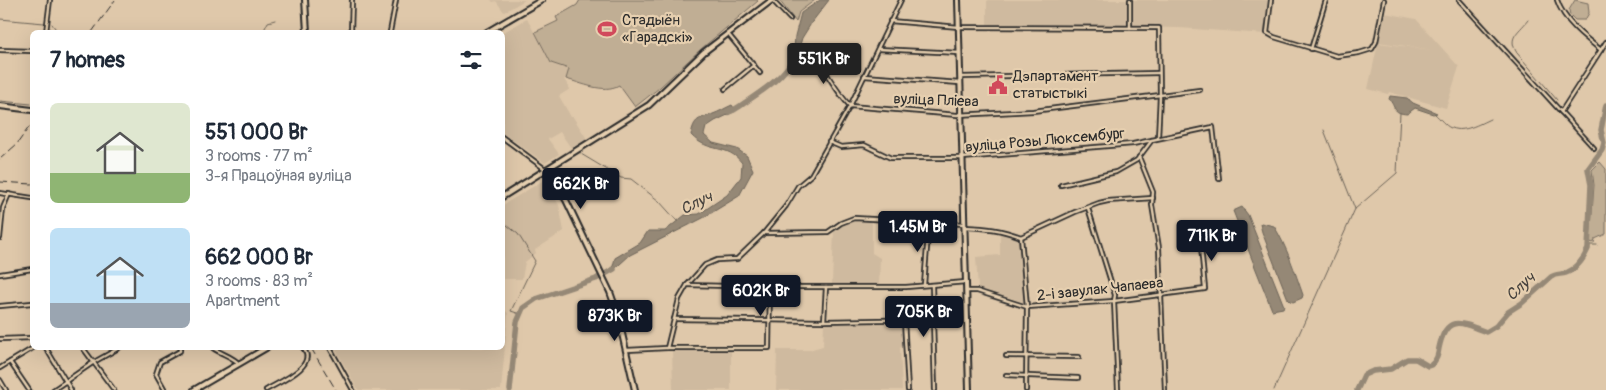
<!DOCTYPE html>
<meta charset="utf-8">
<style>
body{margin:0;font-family:Pangolin,sans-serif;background:#f2f2f3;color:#1f2937;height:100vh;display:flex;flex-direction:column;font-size:19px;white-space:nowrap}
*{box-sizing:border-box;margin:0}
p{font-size:16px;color:#747a83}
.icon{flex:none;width:28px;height:28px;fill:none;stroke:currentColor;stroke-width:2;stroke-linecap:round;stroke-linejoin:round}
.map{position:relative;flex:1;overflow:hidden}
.panel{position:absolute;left:30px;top:30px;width:475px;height:320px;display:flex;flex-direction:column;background:#fff;border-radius:8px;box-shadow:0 5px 20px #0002}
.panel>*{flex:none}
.price{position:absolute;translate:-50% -42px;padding:0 11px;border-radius:5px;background:#111827;color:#fff;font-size:16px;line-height:32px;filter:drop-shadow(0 1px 2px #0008)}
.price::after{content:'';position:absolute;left:50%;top:30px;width:15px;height:11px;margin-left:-8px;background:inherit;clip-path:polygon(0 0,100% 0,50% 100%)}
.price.active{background:#222;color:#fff}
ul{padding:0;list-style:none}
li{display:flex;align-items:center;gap:15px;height:125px;padding:0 20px}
li span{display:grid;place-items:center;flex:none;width:140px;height:100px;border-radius:8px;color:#555}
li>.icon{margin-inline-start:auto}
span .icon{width:60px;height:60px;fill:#fffc;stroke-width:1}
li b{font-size:21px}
h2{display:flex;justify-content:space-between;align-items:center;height:60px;padding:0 20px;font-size:21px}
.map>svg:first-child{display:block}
.built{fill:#cfba9f}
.green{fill:#c0ae94;stroke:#766c60}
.water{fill:#958876;stroke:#6b6358}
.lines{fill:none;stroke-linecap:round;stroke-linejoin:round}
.stream{stroke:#6b6358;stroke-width:1}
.river{stroke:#958876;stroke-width:5.5}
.street-casing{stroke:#2b2b2b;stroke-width:6}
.secondary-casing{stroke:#2b2b2b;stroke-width:8}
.street{stroke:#e6cfaf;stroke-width:2.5}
.secondary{stroke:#e6cfaf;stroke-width:4}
.rail{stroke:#2b2b2b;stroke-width:1;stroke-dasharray:8 4;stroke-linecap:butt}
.labels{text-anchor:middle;stroke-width:4.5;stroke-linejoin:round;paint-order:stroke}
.poi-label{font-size:15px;fill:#2b2b2b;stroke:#e6cfaf;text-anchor:start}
.street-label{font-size:15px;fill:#2b2b2b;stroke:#e6cfaf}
.water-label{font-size:16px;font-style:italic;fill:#46423e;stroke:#e6cfaf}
</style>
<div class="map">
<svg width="1606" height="390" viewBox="0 0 1606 390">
<rect width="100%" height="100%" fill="#dfc8aa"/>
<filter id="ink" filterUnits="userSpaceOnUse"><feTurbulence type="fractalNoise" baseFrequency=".02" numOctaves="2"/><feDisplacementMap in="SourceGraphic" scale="10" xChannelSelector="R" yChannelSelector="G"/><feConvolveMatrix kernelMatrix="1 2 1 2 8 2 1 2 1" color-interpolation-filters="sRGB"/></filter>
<g filter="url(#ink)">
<g class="built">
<path d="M491 0H525L504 12 496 1 493 2Z"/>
<path d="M989 0H1270L1266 34 1179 28 987 24V1Z"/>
<path d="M1385 13 1416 19 1459 67 1446 108 1389 92 1388 94 1368 89 1378 43 1434 50 1378 42Z"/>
<path d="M527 19 551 63 569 69 566 79H564L570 89 559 96 571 117H573L587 139 571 148 560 132 548 139 559 154 545 163 503 133 502 33Z"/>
<path d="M544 180 559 205 564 231 535 250 536 253 525 262 522 279H503V205Z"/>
<path d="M856 220 872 221V253L880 258 879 285 832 284 834 229Z"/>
<path d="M1000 232 1020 239 1025 300 1023 302 978 288 976 257 1000 255Z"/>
<path d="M503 309 508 313 501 390H358L335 348H502Z"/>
<path d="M824 323H903L904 344 900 348 902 390H776L777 350H809L823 346Z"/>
<path d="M672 350H731V390H673Z"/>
</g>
<g class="green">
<path d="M580 0H757L758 1 701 49 659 88 635 107 619 85C604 94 581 83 566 79L569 69 551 63 535 32 558 21 556 17 577 5Z"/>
<path d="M779 0H815L799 12 796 22Z"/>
<path d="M1575 0 1588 3 1589 13 1585 20H1575L1570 15 1569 10Z"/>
<path d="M1600 162 1606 169V234L1595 239 1594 243 1590 242 1594 185 1592 170Z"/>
</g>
<g class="water">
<path d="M820 0H829L812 22 802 38 794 65 789 62 794 49 795 36 801 13Z"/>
<path d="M1390 96 1407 98 1413 103 1437 113 1433 114 1415 108 1407 114C1392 113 1396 107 1389 99Z"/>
<path d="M732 105 736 111 715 121 706 127 704 135 713 143 737 149 747 156 753 170 739 196 703 218 630 255 609 274 607 271 613 266 615 258 640 243 648 231H665L685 215 699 214 727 195 741 177 742 163C727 143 709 154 691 135 694 118 699 119 713 114 719 112 725 108 732 105Z"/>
<path d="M1242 207 1248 215 1284 306 1283 308 1272 310 1233 211Z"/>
<path d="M1261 223 1274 226C1287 247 1295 272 1303 295L1302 298 1293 302 1290 301 1288 299 1262 232 1260 224Z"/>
</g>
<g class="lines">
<g class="stream">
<path d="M0 19 44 23"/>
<path d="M1528 20C1518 33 1507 37 1517 53L1557 100"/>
<path d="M52 24 58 32"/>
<path d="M264 30 268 22 275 20"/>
<path d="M0 101 31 104"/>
<path d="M1435 114C1440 118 1445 126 1451 128 1464 133 1479 124 1490 119"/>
<path d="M1324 130 1355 209"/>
<path d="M581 154 621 178 631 179 659 201 677 221"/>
<path d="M502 221 518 234 535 261 511 311 520 314"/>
<path d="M1588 245H1597"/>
<path d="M1274 390 1355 209 1397 173 1400 113"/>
</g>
<g class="river">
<path d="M729 112 734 110C753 97 786 78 794 56"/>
<path d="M510 390 517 322 523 308 536 299 596 279 614 269"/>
<path d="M1357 390 1364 375 1373 371 1391 369 1407 359H1416L1428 366 1431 365C1437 360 1438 355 1439 348 1446 314 1461 322 1486 332L1496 326 1508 312 1522 303 1551 277C1556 273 1561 275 1566 273 1577 269 1584 258 1588 249L1591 185 1588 169 1602 150 1604 143 1601 130 1606 105"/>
</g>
<g class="street-casing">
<g id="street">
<path d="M772 0 790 19"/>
<path d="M1130 0V28"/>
<path d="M1271 0 1267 33 1274 37 1337 56 1359 53 1372 49 1376 42 1384 0"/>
<path d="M1459 0 1594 148"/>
<path d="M1557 0C1564 21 1584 37 1601 50"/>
<path d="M890 21 959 27 1159 28 1160 95 1158 138"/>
<path d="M46 32 50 0"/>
<path d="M351 32 352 0"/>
<path d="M390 32 396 0"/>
<path d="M728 34 760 73"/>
<path d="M878 49 960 53"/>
<path d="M1311 49 1326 0"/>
<path d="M0 50 32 51"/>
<path d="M813 52C825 70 835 90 850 106L957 115 1033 111 1200 90"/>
<path d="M864 76 960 83"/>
<path d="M960 77 1159 73"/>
<path d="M725 89 754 65"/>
<path d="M1561 112 1606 42"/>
<path d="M502 137 545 169"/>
<path d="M829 142 841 147 864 145 891 158H962L1133 144 1213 127 1219 179"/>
<path d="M1139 157 1153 192 1152 205 1159 248 1161 295 1165 390"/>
<path d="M1061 185 1116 172 1137 160 1152 140"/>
<path d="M0 193 32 198"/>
<path d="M1088 208 1115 295 1114 301 1118 390"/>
<path d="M964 227C987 228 1000 229 1021 237L1075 212 1099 203 1108 201 1153 198"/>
<path d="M764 233 828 232 841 223 854 218 964 224"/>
<path d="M1021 237 1027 307 1026 390"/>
<path d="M0 238 3 208 9 194"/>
<path d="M0 274 32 269"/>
<path d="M687 285 770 287H906L966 282"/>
<path d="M924 285 929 222"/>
<path d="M932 285 935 390"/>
<path d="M966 291H977L1027 307 1114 301 1205 289 1200 236"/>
<path d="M0 306 32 303"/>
<path d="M674 319 824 321 933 319"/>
<path d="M904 320 908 390"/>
<path d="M824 321 826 287"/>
<path d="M0 339 32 338"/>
<path d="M46 348 71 390"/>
<path d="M83 348 114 390"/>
<path d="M213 348C221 354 234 357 239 364"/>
<path d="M330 348 353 390"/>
<path d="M667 348 679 299 687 285 705 265 717 260 737 259 764 233 786 206 798 186 811 175 850 106 901 0"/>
<path d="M627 350 667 348H769L770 287"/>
<path d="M1006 356 1079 357"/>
<path d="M10 362 29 390"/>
<path d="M0 368 33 348"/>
<path d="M1006 375 1078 378"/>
<path d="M0 380 6 390"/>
<path d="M53 390 94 362 119 348"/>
<path d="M165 390 156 374 160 362 180 351V348"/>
<path d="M266 390C279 382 319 366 303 348"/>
</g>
</g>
<g class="secondary-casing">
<g id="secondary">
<path d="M305 0 307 32"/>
<path d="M958 0 969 390"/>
<path d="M487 32 542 0"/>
<path d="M0 106 32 110"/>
<path d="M547 170 566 200 610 292 617 312 635 390"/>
<path d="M502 197 649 105 704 52 772 0"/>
<path d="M194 390 266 348"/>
</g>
</g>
<use href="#street" class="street"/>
<use href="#secondary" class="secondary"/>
<g class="rail">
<path d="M92 32 115 0"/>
<path d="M0 159 17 144 32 123"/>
<path d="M0 182 32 184"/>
<path d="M311 348 336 390"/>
</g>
</g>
</g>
<defs>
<g id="stadium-bare" transform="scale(1.5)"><path d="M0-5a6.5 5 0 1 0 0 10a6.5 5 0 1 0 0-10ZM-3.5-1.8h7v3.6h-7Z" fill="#d1495b" stroke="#e6cfaf" stroke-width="2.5" paint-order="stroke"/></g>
<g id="civic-bare" transform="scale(1.5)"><path d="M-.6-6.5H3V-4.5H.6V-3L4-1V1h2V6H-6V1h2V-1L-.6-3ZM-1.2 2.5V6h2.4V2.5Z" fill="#d1495b" stroke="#e6cfaf" stroke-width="2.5" paint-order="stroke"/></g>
</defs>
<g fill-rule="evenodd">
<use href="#stadium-bare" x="607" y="29"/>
<use href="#civic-bare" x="998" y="85"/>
</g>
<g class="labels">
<g class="poi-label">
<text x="622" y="25">Стадыён<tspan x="622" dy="17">«Гарадскі»</tspan></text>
<text x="1013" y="81">Дэпартамент<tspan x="1013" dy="17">статыстыкі</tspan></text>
</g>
<g class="street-label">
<text transform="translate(936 100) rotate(2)" y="5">вуліца Пліева</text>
<text transform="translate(1045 140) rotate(-5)" y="5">вуліца Розы Люксембург</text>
<text transform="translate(1100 289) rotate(-6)" y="5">2-і завулак Чапаева</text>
</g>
<g class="water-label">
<text transform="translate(696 202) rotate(-26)" y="6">Случ</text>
<text transform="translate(1520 286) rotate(-42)" y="6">Случ</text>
</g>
</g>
</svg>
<b class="price active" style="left:824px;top:85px">551K Br</b>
<b class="price" style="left:581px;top:210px">662K Br</b>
<b class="price" style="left:918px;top:253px">1.45M Br</b>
<b class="price" style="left:1212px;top:262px">711K Br</b>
<b class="price" style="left:761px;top:317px">602K Br</b>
<b class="price" style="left:924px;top:338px">705K Br</b>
<b class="price" style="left:615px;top:342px">873K Br</b>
<section class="panel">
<h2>7 homes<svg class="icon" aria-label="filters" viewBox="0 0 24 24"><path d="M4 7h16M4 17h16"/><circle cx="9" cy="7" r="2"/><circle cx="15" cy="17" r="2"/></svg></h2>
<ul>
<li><span style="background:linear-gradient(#dfe7d0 70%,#8fb573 0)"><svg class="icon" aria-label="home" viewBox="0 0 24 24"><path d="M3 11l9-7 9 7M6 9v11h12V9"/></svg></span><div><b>551 000 Br</b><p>3 rooms · 77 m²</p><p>3-я Працоўная вуліца</p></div></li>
<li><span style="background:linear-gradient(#bfe0f5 75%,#9aa5b1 0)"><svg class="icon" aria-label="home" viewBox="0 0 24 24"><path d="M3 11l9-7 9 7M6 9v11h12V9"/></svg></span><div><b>662 000 Br</b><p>3 rooms · 83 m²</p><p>Apartment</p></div></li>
</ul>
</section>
</div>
